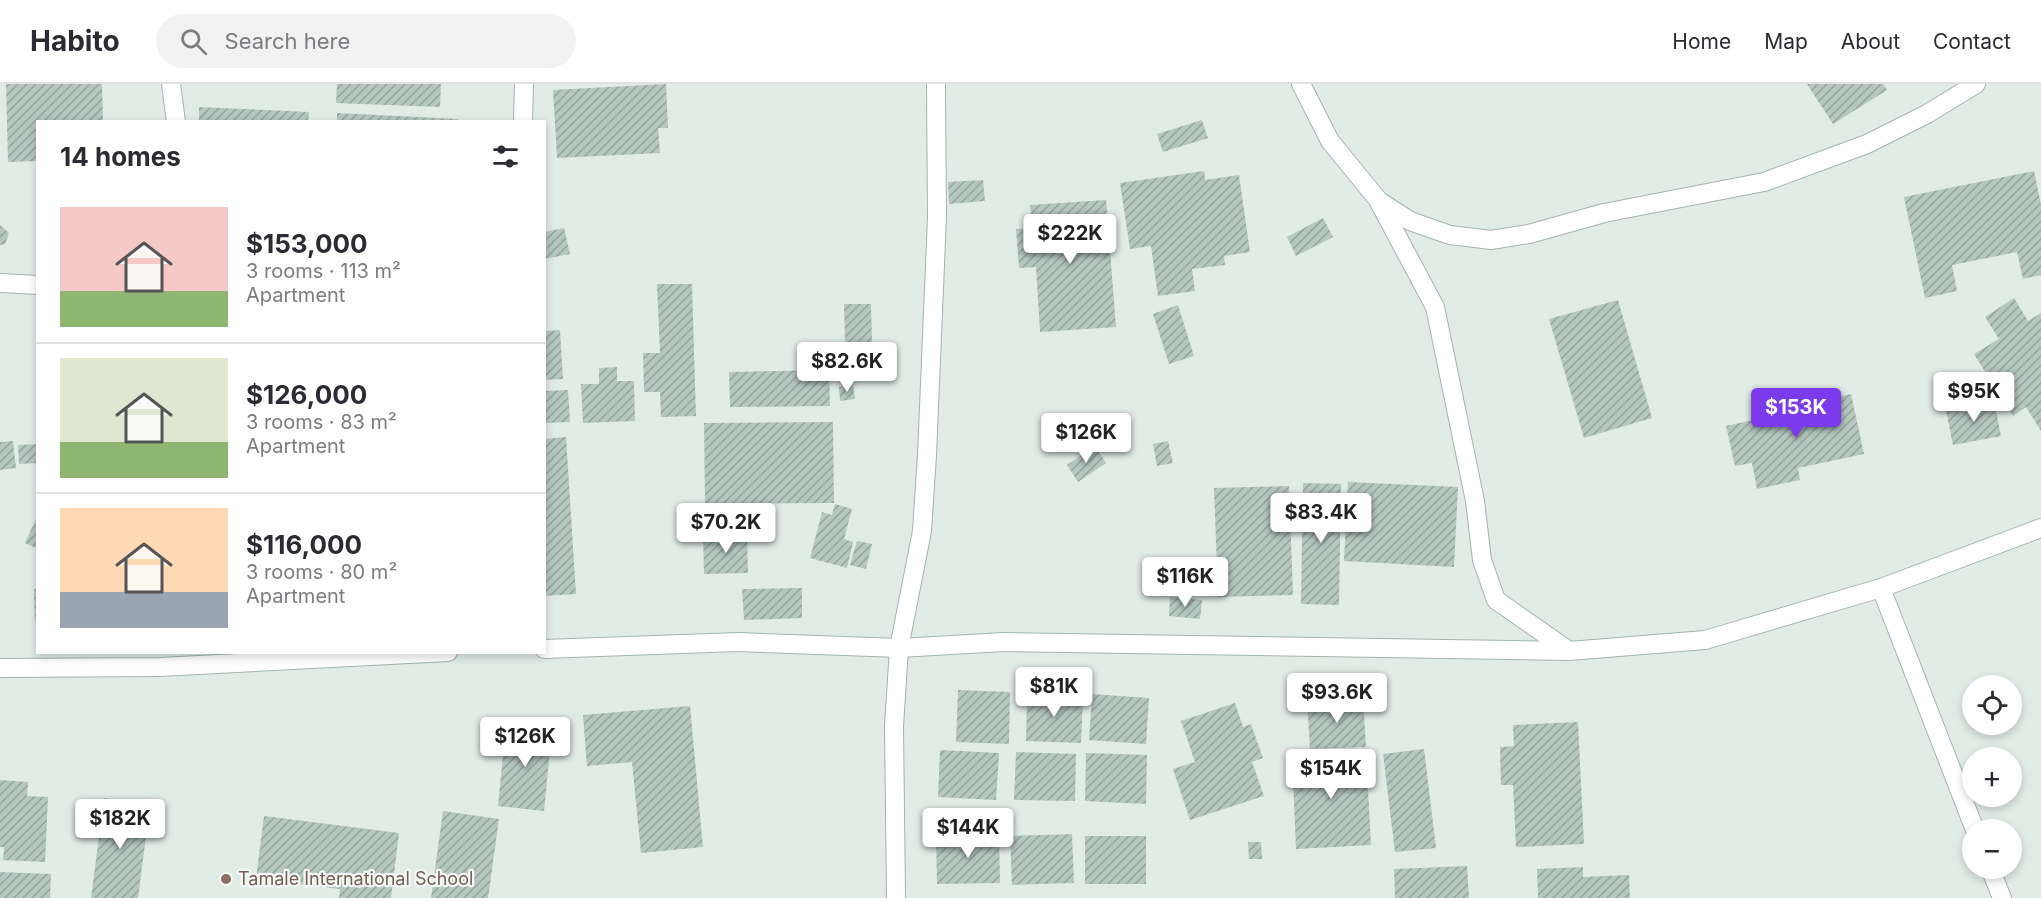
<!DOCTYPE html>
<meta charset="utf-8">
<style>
body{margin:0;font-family:Inter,sans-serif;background:#f2f2f3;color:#2b2b33;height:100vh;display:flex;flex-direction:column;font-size:22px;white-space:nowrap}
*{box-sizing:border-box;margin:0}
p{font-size:20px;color:#7c7c81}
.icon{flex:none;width:33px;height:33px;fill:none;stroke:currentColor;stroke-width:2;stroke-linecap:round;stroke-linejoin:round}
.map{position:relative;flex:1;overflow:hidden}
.sheet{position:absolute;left:36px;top:36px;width:510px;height:534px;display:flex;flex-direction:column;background:#fff;border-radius:0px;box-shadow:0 3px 9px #0003}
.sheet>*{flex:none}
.controls{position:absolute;left:1962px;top:591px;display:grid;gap:12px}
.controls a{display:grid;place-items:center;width:60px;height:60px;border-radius:50%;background:#fff;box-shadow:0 3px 9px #0003;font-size:30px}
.price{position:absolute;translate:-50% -51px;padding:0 14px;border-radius:6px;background:#fff;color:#222;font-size:20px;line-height:39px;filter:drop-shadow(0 2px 3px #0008)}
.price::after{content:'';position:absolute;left:50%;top:36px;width:18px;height:14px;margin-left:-9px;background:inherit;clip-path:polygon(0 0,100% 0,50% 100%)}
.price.active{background:#7c3aed;color:#fff}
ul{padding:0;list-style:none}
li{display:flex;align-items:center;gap:18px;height:150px;padding:0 24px}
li+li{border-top:2px solid #e1e1e2}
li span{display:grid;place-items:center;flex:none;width:168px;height:120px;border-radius:0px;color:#555}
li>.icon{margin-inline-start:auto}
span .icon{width:72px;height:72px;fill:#fffc;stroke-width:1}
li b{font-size:26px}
h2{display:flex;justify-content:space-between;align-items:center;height:72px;padding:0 24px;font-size:26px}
header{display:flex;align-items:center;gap:36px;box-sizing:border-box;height:84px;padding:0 30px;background:#fff;border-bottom:2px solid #e1e1e2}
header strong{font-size:28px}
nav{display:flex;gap:33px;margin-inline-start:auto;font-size:21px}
.search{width:420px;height:54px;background:#f2f2f3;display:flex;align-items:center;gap:15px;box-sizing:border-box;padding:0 21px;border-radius:33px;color:#7c7c81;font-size:22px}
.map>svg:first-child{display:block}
.building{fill:url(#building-hatch)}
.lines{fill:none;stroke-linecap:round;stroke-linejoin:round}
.minor-casing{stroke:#a3b4ae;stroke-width:20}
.minor{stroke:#fff;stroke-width:18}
.education-dot{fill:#8d6e63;stroke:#f2f9f5;stroke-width:2}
.labels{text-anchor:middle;stroke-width:4.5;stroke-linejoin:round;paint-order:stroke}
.education-label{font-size:18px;fill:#785e54;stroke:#f2f9f5;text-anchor:start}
</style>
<header>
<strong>Habito</strong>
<div class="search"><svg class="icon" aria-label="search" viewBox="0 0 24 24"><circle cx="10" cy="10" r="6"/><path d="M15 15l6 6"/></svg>Search here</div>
<nav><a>Home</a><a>Map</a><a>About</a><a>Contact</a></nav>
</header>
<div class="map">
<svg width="2041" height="814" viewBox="0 0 2041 814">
<defs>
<pattern id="building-hatch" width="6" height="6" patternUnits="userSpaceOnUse" patternTransform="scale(1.5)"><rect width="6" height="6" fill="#b6c7c0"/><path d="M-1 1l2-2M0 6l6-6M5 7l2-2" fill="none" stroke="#94a39d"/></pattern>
</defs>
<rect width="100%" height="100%" fill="#e1ece7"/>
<g class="building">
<path d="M6 0H102L103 38H38V77L8 78Z"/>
<path d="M337 0H441L440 23 336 19Z"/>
<path d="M666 0 668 44H658L660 69 557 74 553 6Z"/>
<path d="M1807 0H1883L1887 6 1833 40Z"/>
<path d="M199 23 309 28 308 38H199Z"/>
<path d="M337 29 458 35V38H337Z"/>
<path d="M1202 36 1208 54 1163 68 1157 50Z"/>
<path d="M1204 87 1205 96 1239 91 1250 168 1224 172 1225 181 1192 185 1195 207 1158 212 1151 162 1130 165 1120 99Z"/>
<path d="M2034 87 2041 121V191L2023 195 2017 168 1952 181 1957 207 1925 214 1904 113Z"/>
<path d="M983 96 985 117 949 120 948 98Z"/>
<path d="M1106 116 1116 243 1040 248 1036 183 1019 184 1016 145 1032 144 1030 121Z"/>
<path d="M1323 134 1333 153 1296 172 1287 153Z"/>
<path d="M0 141 9 149 5 160 0 161Z"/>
<path d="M564 144 570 170 544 175V148Z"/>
<path d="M657 200H692L696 332 661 333 660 308H644L643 269H660Z"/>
<path d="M2014 214 2028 237 2041 229V347L2026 323 2013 332 1974 270 1999 255 1985 233Z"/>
<path d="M1618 216 1652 334 1584 354 1549 235Z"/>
<path d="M844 220H871L872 259H845Z"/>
<path d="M1178 221 1194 272 1169 280 1153 230Z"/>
<path d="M560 246 563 295 544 296V247Z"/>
<path d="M617 283V297H634L635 337 583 339 581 300H599V284Z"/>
<path d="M829 286 830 322 730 323 729 288Z"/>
<path d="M853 301 855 315 840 317 839 303Z"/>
<path d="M568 306 570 338 544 339V307Z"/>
<path d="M1851 310 1864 370 1798 384 1800 396 1757 405 1752 379 1735 382 1726 342 1762 334 1760 324 1798 316 1799 321Z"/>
<path d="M1994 316 2001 352 1953 361 1946 326Z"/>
<path d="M833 338 834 419 705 420 704 339Z"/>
<path d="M566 353 576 510 544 512V355Z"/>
<path d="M13 357 16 384 0 386V358Z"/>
<path d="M1168 357 1173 379 1157 382 1153 360Z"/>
<path d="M38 360V379L19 380 18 361Z"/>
<path d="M1095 362 1106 379 1078 398 1067 381Z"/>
<path d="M1348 398 1458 403 1454 483 1344 477Z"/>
<path d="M1303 399 1341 400 1339 521 1301 520Z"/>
<path d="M1289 402 1293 511 1218 513 1214 404Z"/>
<path d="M835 420 852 425 844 455 853 458 847 484 810 474 822 428 832 431Z"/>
<path d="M38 431V465L25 459Z"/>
<path d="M747 449 748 489 704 490 703 451Z"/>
<path d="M857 457 872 460 866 485 850 481Z"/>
<path d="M802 504V534L744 536 742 505Z"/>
<path d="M34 505H38L35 542Z"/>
<path d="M1170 513 1202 516 1200 535 1169 532Z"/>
<path d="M958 606 1010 608 1009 660 956 658Z"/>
<path d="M1027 609 1083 611 1081 659 1026 657Z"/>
<path d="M1092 610 1149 614 1146 660 1089 656Z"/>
<path d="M1363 614 1366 663 1310 665 1307 617Z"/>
<path d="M1235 619 1243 643 1251 640 1263 674 1252 678 1264 712 1190 736 1173 685 1195 678 1181 637Z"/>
<path d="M690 622 703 763 641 769 632 678 587 682 583 631Z"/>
<path d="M1578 638 1584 760 1516 763 1513 701H1501L1500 663 1514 662 1513 641Z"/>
<path d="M506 641 552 646 544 727 498 722Z"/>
<path d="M1424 665 1436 764 1395 768 1383 670Z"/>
<path d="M940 666 999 669 996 716 938 713Z"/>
<path d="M1366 667 1371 761 1296 765 1292 670Z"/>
<path d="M1016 668 1076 670 1075 717 1014 716Z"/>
<path d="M1086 669 1147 671 1146 720 1085 717Z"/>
<path d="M0 696 28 698 27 712 48 713 45 778 3 776 4 763H0Z"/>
<path d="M104 714 150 721 138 814H91Z"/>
<path d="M443 727 499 735 488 814H431Z"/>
<path d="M264 732 399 749 391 814H339L340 805 256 795Z"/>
<path d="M999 750 1000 799 937 800 936 751Z"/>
<path d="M1072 750 1074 799 1012 801 1010 752Z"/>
<rect x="1085" y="752" width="61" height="48"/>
<path d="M1248 758H1261L1262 775H1249Z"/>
<path d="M1467 782 1469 814H1395L1394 785Z"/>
<path d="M1583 783V793L1629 791 1630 814H1538L1537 785Z"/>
<path d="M0 788 51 790 50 814H0Z"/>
</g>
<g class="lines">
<g class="minor-casing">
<g id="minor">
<path d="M171 0 176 38"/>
<path d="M1301 0 1330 57 1379 117 1410 137 1450 151 1491 156 1529 150 1604 129 1764 98 1867 60 1927 30 1976 0"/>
<path d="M523 38 524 0"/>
<path d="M1379 118 1435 223 1475 417 1482 476 1496 516 1569 567"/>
<path d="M0 199 38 201"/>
<path d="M1881 504 1975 746"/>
<path d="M544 565 738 558 899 564 1004 558 1569 567 1705 556 1881 504 2041 444"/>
<path d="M0 584 160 583 448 568"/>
<path d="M1990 784 2002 814"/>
<path d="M896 814 894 642 899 564 922 447 927 371 937 133 936 0"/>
</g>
</g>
<use href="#minor" class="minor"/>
</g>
<circle class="education-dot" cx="226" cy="795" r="6"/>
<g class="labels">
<g class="education-label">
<text x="238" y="801">Tamale International School</text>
</g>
</g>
</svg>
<div class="controls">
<a><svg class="icon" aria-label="locate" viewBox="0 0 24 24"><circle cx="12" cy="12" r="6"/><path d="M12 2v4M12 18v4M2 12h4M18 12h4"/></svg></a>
<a>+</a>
<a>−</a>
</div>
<b class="price" style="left:1070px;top:181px">$222K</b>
<b class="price" style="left:847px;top:309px">$82.6K</b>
<b class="price" style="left:1974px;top:339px">$95K</b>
<b class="price active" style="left:1796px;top:355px">$153K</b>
<b class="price" style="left:1086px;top:380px">$126K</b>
<b class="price" style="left:1321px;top:460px">$83.4K</b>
<b class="price" style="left:726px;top:470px">$70.2K</b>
<b class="price" style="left:1185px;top:524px">$116K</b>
<b class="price" style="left:1054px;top:634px">$81K</b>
<b class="price" style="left:1337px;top:640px">$93.6K</b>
<b class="price" style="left:525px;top:684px">$126K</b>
<b class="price" style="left:1331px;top:716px">$154K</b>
<b class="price" style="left:120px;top:766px">$182K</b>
<b class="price" style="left:968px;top:775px">$144K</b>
<section class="sheet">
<h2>14 homes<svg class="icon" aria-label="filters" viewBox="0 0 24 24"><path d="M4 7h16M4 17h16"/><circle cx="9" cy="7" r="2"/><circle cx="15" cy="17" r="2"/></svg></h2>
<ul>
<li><span style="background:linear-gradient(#f6c9c9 70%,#8fb573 0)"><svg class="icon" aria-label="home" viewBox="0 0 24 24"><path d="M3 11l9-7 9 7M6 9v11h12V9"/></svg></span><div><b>$153,000</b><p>3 rooms · 113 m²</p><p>Apartment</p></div></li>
<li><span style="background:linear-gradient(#dfe7d0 70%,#8fb573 0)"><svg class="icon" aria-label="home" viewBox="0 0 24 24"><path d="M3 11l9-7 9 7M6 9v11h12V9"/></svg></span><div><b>$126,000</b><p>3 rooms · 83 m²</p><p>Apartment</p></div></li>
<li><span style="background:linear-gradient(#ffd9b3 70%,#9aa5b1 0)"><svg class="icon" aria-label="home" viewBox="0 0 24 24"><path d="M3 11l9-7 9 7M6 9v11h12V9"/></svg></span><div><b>$116,000</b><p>3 rooms · 80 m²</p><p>Apartment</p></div></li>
</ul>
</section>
</div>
